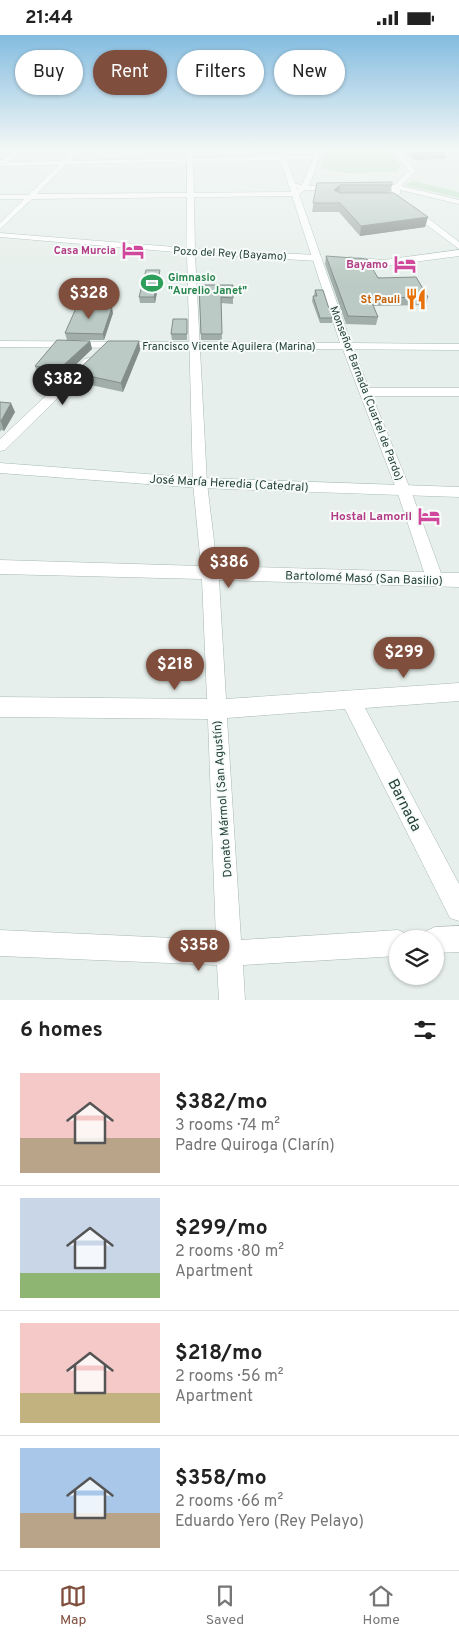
<!DOCTYPE html>
<meta charset="utf-8">
<style>
body{margin:0;font-family:Overpass,sans-serif;background:#f2f2f2;color:#222;height:100vh;display:flex;flex-direction:column;font-size:19px;white-space:nowrap}
*{box-sizing:border-box;margin:0}
p{font-size:16px;color:#767676}
.icon{flex:none;width:28px;height:28px;fill:none;stroke:currentColor;stroke-width:2;stroke-linecap:round;stroke-linejoin:round}
.map{position:relative;height:965px;overflow:hidden}
.drawer{display:flex;flex-direction:column;background:#fff;flex:1}
.drawer>*{flex:none}
.guide{position:absolute;left:15px;top:15px;width:430px;height:45px;display:flex;gap:10px}
.controls{position:absolute;left:389px;top:895px;display:grid;gap:10px}
.controls a{display:grid;place-items:center;width:55px;height:55px;border-radius:50%;background:#fff;box-shadow:0 1px 4px #0004;font-size:25px}
.price{position:absolute;translate:-50% -42px;padding:0 11px;border-radius:18px;background:#804e3d;color:#fff;font-size:16px;line-height:32px;filter:drop-shadow(0 1px 2px #0008)}
.price::after{content:'';position:absolute;left:50%;top:30px;width:15px;height:11px;margin-left:-8px;background:inherit;clip-path:polygon(0 0,100% 0,50% 100%)}
.price.on{background:#222;color:#fff}
ul{padding:0;list-style:none}
li{display:flex;align-items:center;gap:15px;height:125px;padding:0 20px}
li+li{border-top:1px solid #e0e0e0}
li span{display:grid;place-items:center;flex:none;width:140px;height:100px;border-radius:0px;color:#555}
li>.icon{margin-inline-start:auto}
span .icon{width:60px;height:60px;fill:#fffc;stroke-width:1}
li b{font-size:21px}
h2{display:flex;justify-content:space-between;align-items:center;height:60px;padding:0 20px;font-size:21px}
.tag{padding:0 18px;border-radius:22px;background:#fff;box-shadow:0 1px 4px #0004;font-size:18px;line-height:45px}
.tag.on{background:#804e3d;color:#fff}
.status{display:flex;justify-content:space-between;align-items:center;height:35px;padding:0 25px;background:#fff;direction:ltr}
.status svg{height:14px;fill:currentColor}
.menu{display:flex;justify-content:space-around;align-items:center;height:70px;border-top:1px solid #e0e0e0;background:#fff;font-size:14px;color:#767676}
.menu a{display:grid;justify-items:center;gap:2px}
.menu .on{color:#804e3d}
.map>svg:first-child{display:block}
.green{fill:#bfe0c8}
.lines{fill:none;stroke-linecap:round;stroke-linejoin:round}
.street-casing{stroke:#a8b8b2;stroke-width:1}
.secondary-casing{stroke:#a4bbb3;stroke-width:1}
.street{fill:#fff;fill-rule:evenodd}
.secondary{fill:#fff;fill-rule:evenodd}
.wall{fill:#a1aea9}
.shaded-wall{fill:#838d89}
.building{fill:#bbcac4;stroke:#838d89}
.labels{text-anchor:middle;stroke-width:4;stroke-linejoin:round;paint-order:stroke}
.far-hotel-label{font-size:11px;font-weight:bold;fill:#b23c85;stroke:#f7fbf9;text-anchor:end}
.far-street-label{font-size:11px;fill:#24423a;stroke:#f7fbf9}
.far-leisure-label{font-size:11px;font-weight:bold;fill:#27864d;stroke:#f7fbf9;text-anchor:start}
.far-food-label{font-size:11px;font-weight:bold;fill:#c56008;stroke:#f7fbf9;text-anchor:end}
.street-label{font-size:12px;fill:#24423a;stroke:#f7fbf9}
.hotel-label{font-size:12px;font-weight:bold;fill:#b23c85;stroke:#f7fbf9;text-anchor:end}
.near-street-label{font-size:15px;fill:#24423a;stroke:#f7fbf9}
</style>
<div class="status"><b>21:44</b><svg viewBox="0 0 49 12"><path d="M0 12V9h3v3zM5 12V6h3v6zM10 12V3h3v9zM15 12V0h3v12zM26 1h20v11H26zM47 4h2v5h-2z"/></svg></div>
<div class="map">
<svg width="459" height="965" viewBox="0 0 459 965">
<rect width="100%" height="100%" fill="#e6efeb"/>
<g class="green">
<path d="M326 114H389L401 131 396 137 346 138 321 133Z"/>
<path d="M413 146 459 157V163L405 150Z"/>
</g>
<g class="lines">
<g class="street-casing">
<g id="street">
<path d="M0 114H103L100 116 0 117Z"/>
<path d="M187 114H193L195 214 318 220 322 223 318 226 195 219 207 448 217 531 424 537 397 456 342 312 347 309 352 312 369 353H459V361H372L411 456 441 538H459V552L219 545 226 664 459 648V666L365 673 459 849V886L450 883 345 674 227 683 241 905 398 895 407 899 409 904H398V921L243 930 245 965H219L217 930 0 921V895L216 905 208 684 0 682V662L207 664 202 544 0 539V525L201 531 193 448 187 218 0 202V198L187 213Z"/>
<path d="M392 114H398L416 136 401 151 459 165V169L400 155V159L396 161 392 159V154L369 153 367 152 371 150H394L409 136Z"/>
<path d="M291 147 304 151H336L340 153 336 155H304L289 150 288 149Z"/>
<path d="M408 172H414L459 207V214L408 176Z"/>
<path d="M89 323 93 324 95 326 93 328 5 415 0 416V404L85 324Z"/>
<path d="M459 891V917L435 918V904H423L426 896 435 892Z"/>
</g>
</g>
<g class="secondary-casing">
<g id="secondary">
<path d="M18 114H25L7 127 63 126 75 114H81L70 126 279 121 277 114H283L285 121 314 120 317 114H323L308 153 299 159 351 308 459 309V315L0 312V306L340 308 292 161 32 164 0 194V188L24 164H0V160H28L59 130 0 131V126ZM313 124 301 152 297 154 287 125ZM280 125 291 157 37 159 66 129Z"/>
<path d="M459 215V221L383 231 349 228 345 225 349 222 383 225Z"/>
<path d="M0 428 200 443 459 452V462L200 453 0 438Z"/>
</g>
</g>
<use href="#street" class="street"/>
<use href="#secondary" class="secondary"/>
</g>
<g class="wall">
<path d="M403 114H443L446 117 445 124 414 125Z"/>
<path d="M317 148 392 150 390 158 428 182 425 192 360 201 339 177H312Z"/>
<path d="M326 221 428 262 426 270 373 271 378 282 376 290 346 289 325 229Z"/>
<path d="M160 241 155 268H140L139 262Z"/>
<path d="M199 250H233V269L221 268 222 305H201Z"/>
<path d="M315 255 332 283V288H320L312 266 313 261H314Z"/>
<path d="M113 278 104 305H67L65 298Z"/>
<path d="M187 284V305H172L171 299Z"/>
<path d="M90 306 92 314 61 344 38 340 35 331Z"/>
<path d="M139 306 140 315 123 357 77 347 75 338Z"/>
<path d="M0 367 15 377 4 396 1 395 0 397Z"/>
</g>
<g class="shaded-wall">
<path d="M340 150 339 159 334 155Z"/>
<path d="M428 182 425 192 360 201 361 191Z"/>
<path d="M160 235V241L155 268 154 262Z"/>
<path d="M112 272 113 278 104 305 103 299Z"/>
<path d="M90 306 92 314 61 344 58 335Z"/>
<path d="M139 306 140 315 123 357 121 348Z"/>
<path d="M11 368 15 377 4 396 1 386Z"/>
</g>
<g class="building">
<path d="M411 114H443L446 117 416 118Z"/>
<path d="M392 147V150H340L334 155 340 158H394L428 182 361 191 340 168H313L317 148Z"/>
<path d="M326 221 367 224 378 243 416 242 428 262 370 263 378 282 348 281Z"/>
<path d="M146 235H160L154 262H139Z"/>
<path d="M199 250H233V263L221 262 222 299H201Z"/>
<path d="M315 255H323L332 283H320L313 261H317Z"/>
<path d="M77 271 112 272 103 299 65 298Z"/>
<path d="M173 284H187V299H171Z"/>
<path d="M57 305 90 306 58 335 35 331Z"/>
<path d="M108 306H139L121 348 75 338Z"/>
<path d="M0 367 11 368 1 386H0Z"/>
</g>
<linearGradient id="sky" x2="0" y2="1"><stop stop-color="#84bce0"/><stop offset="0.46" stop-color="#f4f8f6"/><stop offset="1" stop-color="#f4f8f6" stop-opacity="0"/></linearGradient>
<rect width="459" height="249" fill="url(#sky)"/>
<defs>
<g id="hotel-bare" transform="scale(1.725)"><path d="M-6-4.5h1.5V1H6V5H4.5V3h-9V5H-6ZM-4 0a1.8 1.8 0 1 1 3.6 0ZM.5 0V-2.5h3Q6-2.5 6 0Z" fill="#d1479c" stroke="#f7fbf9" stroke-width="2.5" paint-order="stroke"/></g>
<g id="stadium-bare" transform="scale(1.725)"><path d="M0-5a6.5 5 0 1 0 0 10a6.5 5 0 1 0 0-10ZM-3.5-1.8h7v3.6h-7Z" fill="#2e9e5b" stroke="#f7fbf9" stroke-width="2.5" paint-order="stroke"/></g>
<g id="restaurant-bare" transform="scale(1.725)"><path d="M-5-6h1v4h1v-4h1v4h1v-4h1v5L-1.5 .5V6h-2V.5L-5-1ZM5-6V6H3V1.5H1.5Q1.5-4 5-6Z" fill="#e8710a" stroke="#f7fbf9" stroke-width="2.5" paint-order="stroke"/></g>
</defs>
<g fill-rule="evenodd">
<use href="#hotel-bare" x="133" y="215"/>
<use href="#hotel-bare" x="405" y="229"/>
<use href="#stadium-bare" x="152" y="248"/>
<use href="#restaurant-bare" x="416" y="264"/>
<use href="#hotel-bare" x="429" y="481"/>
</g>
<g class="labels">
<g class="far-hotel-label">
<text x="116" y="219">Casa Murcia</text>
<text x="388" y="233">Bayamo</text>
</g>
<g class="far-street-label">
<text transform="translate(230 218) rotate(3)" y="4">Pozo del Rey (Bayamo)</text>
<text x="229" y="315">Francisco Vicente Aguilera (Marina)</text>
<text transform="translate(367 358) rotate(69)" y="4">Monseñor Barnada (Cuartel de Pardo)</text>
</g>
<g class="far-leisure-label">
<text x="168" y="246">Gimnasio<tspan x="168" dy="13">"Aurelio Janet"</tspan></text>
</g>
<g class="far-food-label">
<text x="400" y="268">St Pauli</text>
</g>
<g class="street-label">
<text transform="translate(229 448) rotate(3)" y="4">José María Heredia (Catedral)</text>
<text transform="translate(364 543) rotate(2)" y="4">Bartolomé Masó (San Basilio)</text>
<text transform="translate(222 764) rotate(-94)" y="4">Donato Mármol (San Agustín)</text>
</g>
<g class="hotel-label">
<text x="412" y="485">Hostal Lamoril</text>
</g>
<g class="near-street-label">
<text transform="translate(405 770) rotate(63)" y="5">Barnada</text>
</g>
</g>
</svg>
<div class="controls">
<a><svg class="icon" aria-label="layers" viewBox="0 0 24 24"><path d="M12 4l9 5-9 5-9-5zM3 14l9 5 9-5"/></svg></a>
</div>
<b class="price" style="left:89px;top:285px">$328</b>
<b class="price on" style="left:63px;top:371px">$382</b>
<b class="price" style="left:229px;top:554px">$386</b>
<b class="price" style="left:404px;top:644px">$299</b>
<b class="price" style="left:175px;top:656px">$218</b>
<b class="price" style="left:199px;top:937px">$358</b>
<div class="guide">
<a class="tag">Buy</a>
<a class="tag on">Rent</a>
<a class="tag">Filters</a>
<a class="tag">New</a>
</div>
</div>
<section class="drawer">
<h2>6 homes<svg class="icon" aria-label="filters" viewBox="0 0 24 24"><path d="M4 7h16M4 17h16"/><circle cx="9" cy="7" r="2"/><circle cx="15" cy="17" r="2"/></svg></h2>
<ul>
<li><span style="background:linear-gradient(#f6c9c9 65%,#b9a48a 0)"><svg class="icon" aria-label="home" viewBox="0 0 24 24"><path d="M3 11l9-7 9 7M6 9v11h12V9"/></svg></span><div><b>$382/mo</b><p>3 rooms · 74 m²</p><p>Padre Quiroga (Clarín)</p></div></li>
<li><span style="background:linear-gradient(#c9d6e8 75%,#8fb573 0)"><svg class="icon" aria-label="home" viewBox="0 0 24 24"><path d="M3 11l9-7 9 7M6 9v11h12V9"/></svg></span><div><b>$299/mo</b><p>2 rooms · 80 m²</p><p>Apartment</p></div></li>
<li><span style="background:linear-gradient(#f6c9c9 70%,#c2b280 0)"><svg class="icon" aria-label="home" viewBox="0 0 24 24"><path d="M3 11l9-7 9 7M6 9v11h12V9"/></svg></span><div><b>$218/mo</b><p>2 rooms · 56 m²</p><p>Apartment</p></div></li>
<li><span style="background:linear-gradient(#a9c7e8 65%,#b9a48a 0)"><svg class="icon" aria-label="home" viewBox="0 0 24 24"><path d="M3 11l9-7 9 7M6 9v11h12V9"/></svg></span><div><b>$358/mo</b><p>2 rooms · 66 m²</p><p>Eduardo Yero (Rey Pelayo)</p></div></li>
</ul>
</section>
<nav class="menu">
<a class="on"><svg class="icon" aria-label="map" viewBox="0 0 24 24"><path d="M3 6l6-2 6 2 6-2v14l-6 2-6-2-6 2zM9 4v14M15 6v14"/></svg>Map</a>
<a><svg class="icon" aria-label="saved" viewBox="0 0 24 24"><path d="M7 4h10v16l-5-4-5 4z"/></svg>Saved</a>
<a><svg class="icon" aria-label="home" viewBox="0 0 24 24"><path d="M3 11l9-7 9 7M6 9v11h12V9"/></svg>Home</a>
</nav>
